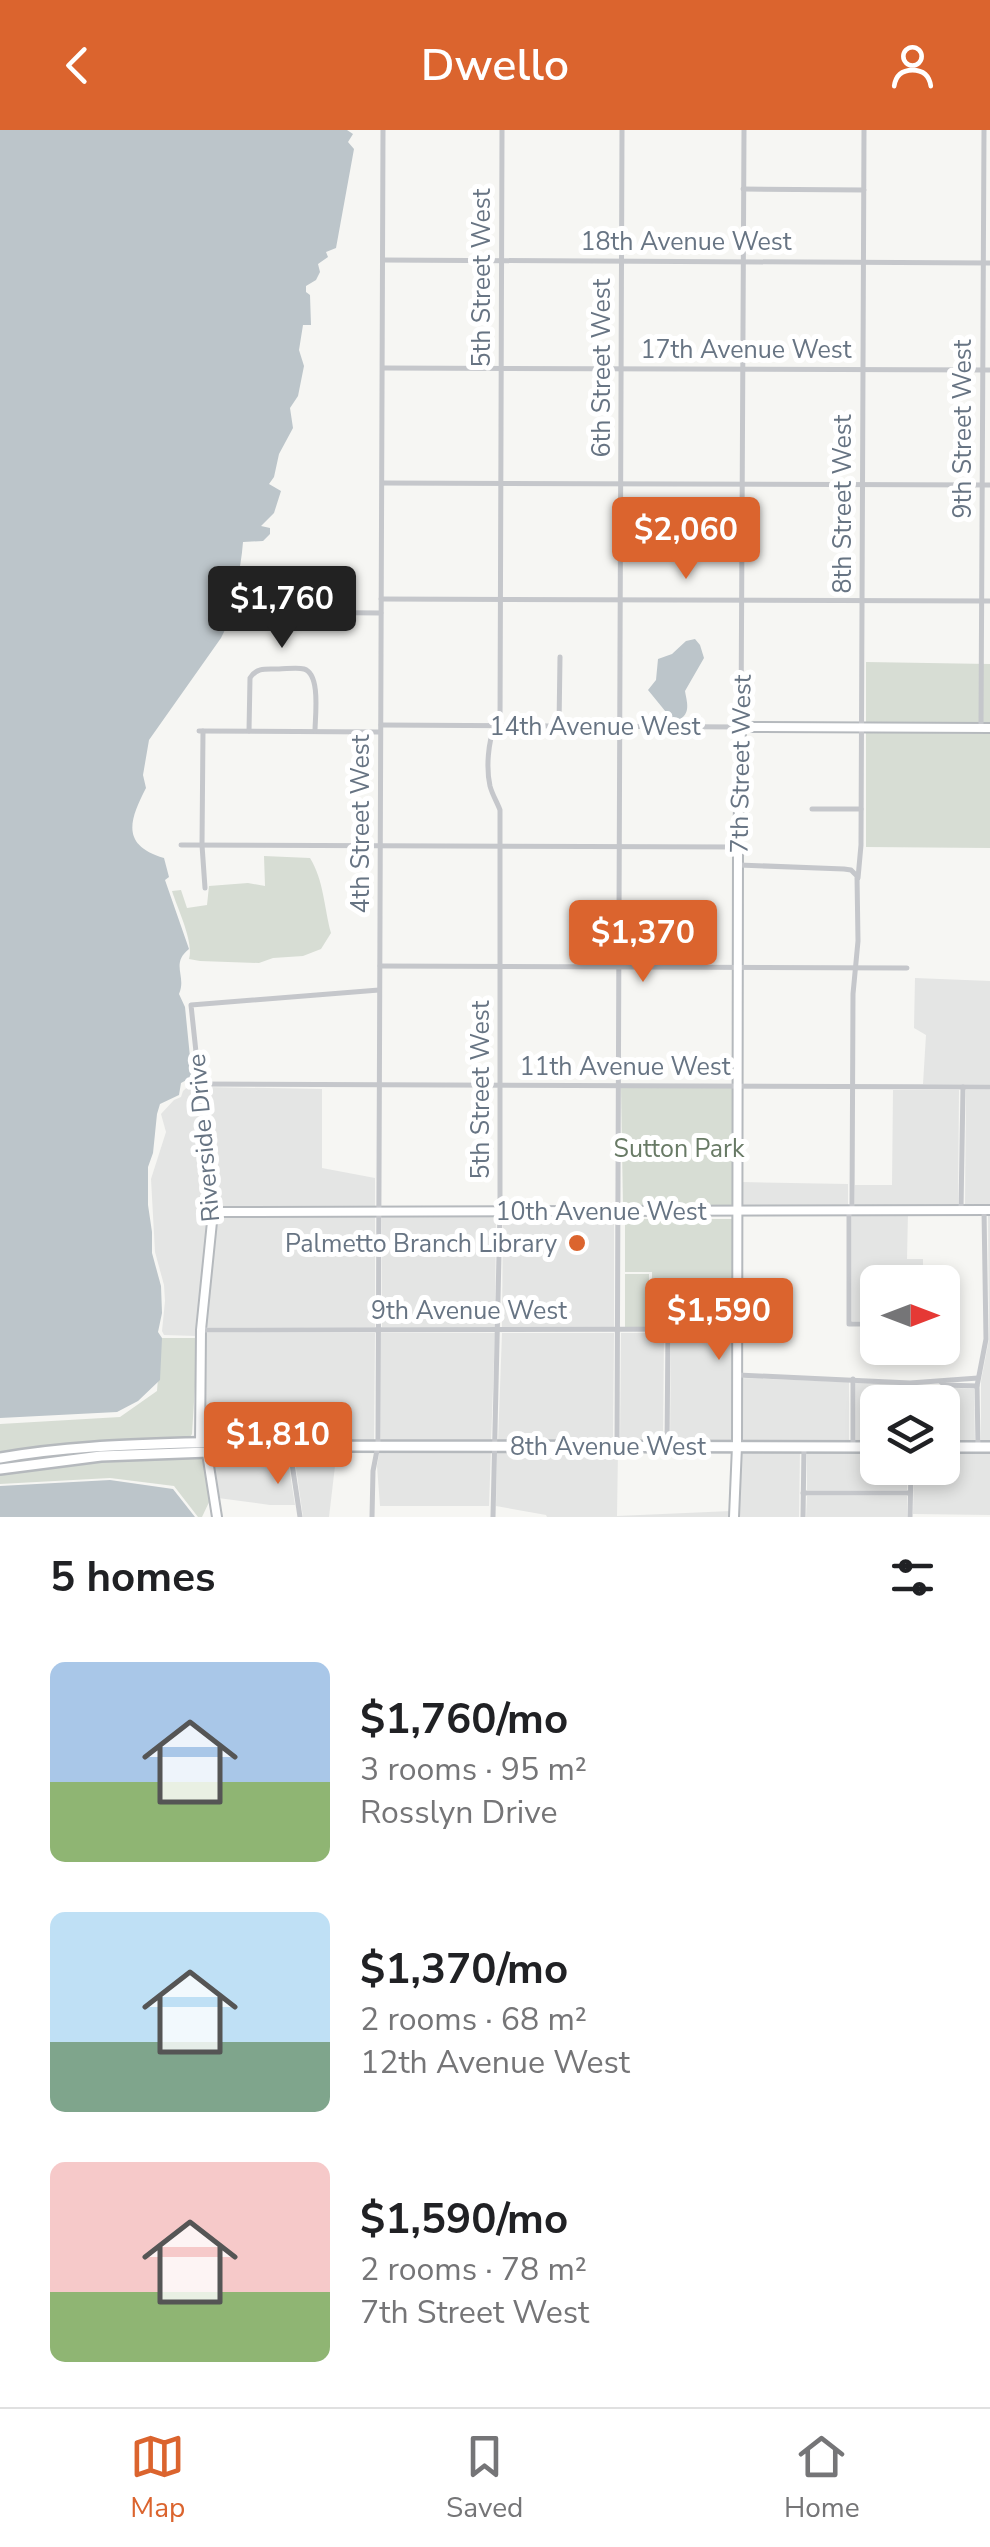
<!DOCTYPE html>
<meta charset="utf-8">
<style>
body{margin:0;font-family:"Nunito Sans",sans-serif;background:#f6f6f6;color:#202124;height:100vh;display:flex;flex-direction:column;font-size:38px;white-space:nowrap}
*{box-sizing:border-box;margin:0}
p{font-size:32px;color:#757577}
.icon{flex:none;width:55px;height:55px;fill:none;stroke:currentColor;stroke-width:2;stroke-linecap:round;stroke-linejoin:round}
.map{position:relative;height:1387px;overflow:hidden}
.details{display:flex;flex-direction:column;background:#fff;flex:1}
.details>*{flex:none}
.needle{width:65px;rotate:90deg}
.controls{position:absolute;left:860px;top:1135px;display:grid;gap:20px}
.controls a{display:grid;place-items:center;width:100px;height:100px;border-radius:15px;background:#fff;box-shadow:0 5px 15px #0003;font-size:50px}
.price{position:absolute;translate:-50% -85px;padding:0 22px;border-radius:10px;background:#db642e;color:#fff;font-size:32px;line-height:65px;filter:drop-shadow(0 2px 5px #0008)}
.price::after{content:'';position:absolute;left:50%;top:60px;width:30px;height:22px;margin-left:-15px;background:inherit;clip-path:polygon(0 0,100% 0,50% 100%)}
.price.active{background:#222;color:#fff}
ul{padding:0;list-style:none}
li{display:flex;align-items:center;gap:30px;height:250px;padding:0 50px}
li span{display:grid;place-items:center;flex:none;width:280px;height:200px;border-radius:15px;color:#555}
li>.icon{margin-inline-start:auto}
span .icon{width:120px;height:120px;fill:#fffc;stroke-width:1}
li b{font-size:42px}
h2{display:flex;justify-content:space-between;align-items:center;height:120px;padding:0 50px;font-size:42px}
header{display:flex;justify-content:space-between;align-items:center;height:130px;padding:0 50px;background:#db642e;color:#fff;font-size:45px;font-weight:600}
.tab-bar{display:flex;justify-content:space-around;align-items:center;height:140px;border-top:2px solid #e0e0e0;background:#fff;font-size:28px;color:#757577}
.tab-bar a{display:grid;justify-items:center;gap:5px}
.tab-bar .active{color:#db642e}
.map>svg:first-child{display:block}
.built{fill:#e4e5e4}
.green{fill:#d7ddd4}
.water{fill:#bcc5ca}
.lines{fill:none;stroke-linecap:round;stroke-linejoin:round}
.secondary-casing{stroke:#b5b9bd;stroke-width:12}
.primary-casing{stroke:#b5b9bd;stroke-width:14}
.street{stroke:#c5c7cb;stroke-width:5}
.secondary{stroke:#fff;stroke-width:8}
.primary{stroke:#fff;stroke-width:9}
.poi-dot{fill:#db642e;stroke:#fff;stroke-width:4}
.labels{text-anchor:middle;stroke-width:10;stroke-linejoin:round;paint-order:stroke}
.street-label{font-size:25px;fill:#677483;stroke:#fff}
.park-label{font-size:25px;fill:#687a65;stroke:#fff}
.poi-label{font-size:25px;fill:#677483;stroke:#fff;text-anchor:end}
</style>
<header><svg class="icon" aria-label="back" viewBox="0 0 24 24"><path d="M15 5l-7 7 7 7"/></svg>Dwello<svg class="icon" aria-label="person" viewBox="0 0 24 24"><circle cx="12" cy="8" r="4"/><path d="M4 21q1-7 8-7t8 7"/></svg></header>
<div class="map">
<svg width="990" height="1387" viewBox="0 0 990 1387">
<rect width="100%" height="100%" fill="#f6f6f3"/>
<g class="built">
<path d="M915 848 990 851V954H923L926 905 914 898Z"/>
<path d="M193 952 197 953 209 1082 197 1206 164 1205 162 1201 165 1171 164 1155 155 1122 151 1049 166 1002 161 984 174 970 181 967 183 961Z"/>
<path d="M204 957 322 959V1038L375 1048V1079H216Z"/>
<path d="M893 960H959L958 1077H855V1055H892Z"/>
<path d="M966 960H990V1077H965Z"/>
<path d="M742 1052 848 1054V1077H742Z"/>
<path d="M908 1082 907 1129H923V1152H878L877 1191H852V1083Z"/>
<path d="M614 1083V1197H502L503 1084Z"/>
<path d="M988 1083 990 1084V1314H981V1251L989 1209Z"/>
<path d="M496 1084 495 1197H382V1085Z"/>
<path d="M216 1085H375V1197H205Z"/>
<path d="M204 1203H375L374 1312 207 1308 202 1270Z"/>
<path d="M381 1203H495L491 1313 381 1312Z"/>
<path d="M502 1203H614L613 1313H498Z"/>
<path d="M621 1203H664L663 1313H620Z"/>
<path d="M671 1203H734V1313H670Z"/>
<path d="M741 1248 849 1252V1313H741Z"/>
<path d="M856 1252 974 1259 975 1314H943L942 1272H878L877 1314 856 1313Z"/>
<path d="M380 1318 491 1319 489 1376H380L377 1336Z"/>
<path d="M337 1319 329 1387H303L294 1324Z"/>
<path d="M497 1319 618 1320 617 1386 731 1381V1387H547L546 1385 496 1376Z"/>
<path d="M740 1320H800L799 1387H738Z"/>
<path d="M807 1320H877L878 1338H907V1360H807Z"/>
<path d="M943 1320H990V1385L913 1384 914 1338H942Z"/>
<path d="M287 1324 295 1375H270L218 1368 211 1326Z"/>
<path d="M807 1366H907V1387H806Z"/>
</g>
<g class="green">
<path d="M866 532 990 534V594L866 592Z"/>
<path d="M866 602 990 604V718L866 717Z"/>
<path d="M264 726 310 728C324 751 324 777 331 803L321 819 303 826 273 828 259 833 200 831 189 829C194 812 178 780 172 761L181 760 187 778 207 775 209 756 248 753 265 756Z"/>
<path d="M621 958H736V1078H623Z"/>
<path d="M625 1089H735L736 1198 652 1197V1142H625Z"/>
<rect x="625" y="1144" width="24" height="53"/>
<path d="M161 1208H198L192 1304 188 1310C125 1311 63 1314 0 1323V1294L120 1287 157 1261Z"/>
<path d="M204 1326 211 1368 202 1387H198L174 1356 110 1348 0 1354V1342L66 1332Z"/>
</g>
<g class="water">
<path d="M0 0H347L353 4 348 12 354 19 336 118 326 122 328 127 318 134 320 142 316 150 306 156V162L310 165 311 195H303L299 220 304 236 298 266 290 278 293 298 279 324 274 347 269 354 281 361 274 383 261 396 270 398V404L263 411 243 412C242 427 239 441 237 455L239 457H246L221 508 149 610 143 645 146 658C129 691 121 715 164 728L169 747 165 750 189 819C170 834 187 846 179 864L185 877 192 947 181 953 179 965 160 974 157 984 153 1023 148 1037V1075L152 1102V1123L161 1156 162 1183 158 1202 162 1208 160 1250 138 1271 117 1282 0 1288Z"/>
<path d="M695 509 700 515 704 528 685 561C687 573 691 583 679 590L670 587 648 560 656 550 658 529 672 524 686 511Z"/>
<path d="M110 1350 173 1359 195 1387H0V1356Z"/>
</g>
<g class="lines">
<g class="secondary-casing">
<g id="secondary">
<path d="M200 1313 201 1200 213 1082 990 1080"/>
<path d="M207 1323 217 1387"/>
<path d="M734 1387 737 1316 738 717 741 597 990 598"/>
</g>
</g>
<g class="primary-casing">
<g id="primary">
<path d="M942 1317H990"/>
<path d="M0 1328C62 1317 122 1315 185 1313 236 1312 287 1311 339 1316L878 1317"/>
<path d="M0 1339 101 1326 321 1318"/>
</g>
</g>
<g class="street">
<path d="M743 59 864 60"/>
<path d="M383 130 990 133"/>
<path d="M383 238 990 240"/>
<path d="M383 353 990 355"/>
<path d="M381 469 990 471"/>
<path d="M240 482 381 483"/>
<path d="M381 595 741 597 744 0"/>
<path d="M500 596 502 0"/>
<path d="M559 596 560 527"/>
<path d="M981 597 984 0"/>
<path d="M199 601 380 602"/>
<path d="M203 601 202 715 205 758"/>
<path d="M249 601 250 548C257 537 266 539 279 539 286 539 297 537 304 539 321 544 315 587 315 601"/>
<path d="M812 679H861"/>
<path d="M181 715 738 717"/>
<path d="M739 735 844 739 851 740 857 746 858 811 853 864 852 1080"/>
<path d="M858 748 861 715 864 0"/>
<path d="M380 836 907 838"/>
<path d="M200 954 990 957"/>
<path d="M961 1079 963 957"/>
<path d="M849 1080V1194H867"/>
<path d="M213 1082 191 875 379 860"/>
<path d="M201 1200 738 1199"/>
<path d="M738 1245 910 1253 978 1248"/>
<path d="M941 1252 945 1255 977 1256"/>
<path d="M617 1316 622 0"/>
<path d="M667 1316 668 1200"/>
<path d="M853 1316V1249"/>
<path d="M978 1316 977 1256 986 1209 984 1080"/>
<path d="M290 1320 300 1387"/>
<path d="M803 1363H910"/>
<path d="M372 1387 373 1341 378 1315 383 0"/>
<path d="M493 1387 500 1081V680C497 672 492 664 490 656 486 638 488 612 495 596"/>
<path d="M803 1387 804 1317"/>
<path d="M910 1387 911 1338"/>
</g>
<use href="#secondary" class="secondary"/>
<use href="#primary" class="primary"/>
</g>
<circle class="poi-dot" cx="577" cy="1113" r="10"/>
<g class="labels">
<g class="street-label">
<text x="686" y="120">18th Avenue West</text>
<text transform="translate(481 148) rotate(-90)" y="9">5th Street West</text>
<text x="746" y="228">17th Avenue West</text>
<text transform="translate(601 238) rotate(-90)" y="9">6th Street West</text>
<text transform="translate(962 299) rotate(-90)" y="9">9th Street West</text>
<text transform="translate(842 374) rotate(-90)" y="9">8th Street West</text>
<text x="595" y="605">14th Avenue West</text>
<text transform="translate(740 634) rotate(-89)" y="9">7th Street West</text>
<text transform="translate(360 694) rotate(-90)" y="9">4th Street West</text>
<text x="625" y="945">11th Avenue West</text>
<text transform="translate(480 960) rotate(-90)" y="9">5th Street West</text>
<text transform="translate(203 1008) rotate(-95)" y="9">Riverside Drive</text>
<text x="601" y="1090">10th Avenue West</text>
<text x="469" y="1189">9th Avenue West</text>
<text x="608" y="1325">8th Avenue West</text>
</g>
<g class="park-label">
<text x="679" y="1027">Sutton Park</text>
</g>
<g class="poi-label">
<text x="557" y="1122">Palmetto Branch Library</text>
</g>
</g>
</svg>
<div class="controls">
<a><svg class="needle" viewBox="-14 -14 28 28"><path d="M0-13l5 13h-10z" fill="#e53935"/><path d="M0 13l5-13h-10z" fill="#757577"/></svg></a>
<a><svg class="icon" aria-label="layers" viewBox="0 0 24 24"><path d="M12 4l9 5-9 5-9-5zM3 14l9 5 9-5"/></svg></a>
</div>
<b class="price" style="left:686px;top:452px">$2,060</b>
<b class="price active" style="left:282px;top:521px">$1,760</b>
<b class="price" style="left:643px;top:855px">$1,370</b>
<b class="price" style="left:719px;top:1233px">$1,590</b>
<b class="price" style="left:278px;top:1357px">$1,810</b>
</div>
<section class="details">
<h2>5 homes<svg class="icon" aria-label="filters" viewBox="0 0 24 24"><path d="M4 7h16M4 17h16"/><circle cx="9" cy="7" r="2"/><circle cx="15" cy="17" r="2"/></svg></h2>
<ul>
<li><span style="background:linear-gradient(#a9c7e8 60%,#8fb573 0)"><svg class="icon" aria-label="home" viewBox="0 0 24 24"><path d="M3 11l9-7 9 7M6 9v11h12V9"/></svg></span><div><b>$1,760/mo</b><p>3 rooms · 95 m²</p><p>Rosslyn Drive</p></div></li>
<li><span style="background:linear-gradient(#bfe0f5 65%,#7fa58c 0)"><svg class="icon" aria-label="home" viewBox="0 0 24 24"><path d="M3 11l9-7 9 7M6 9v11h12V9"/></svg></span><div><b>$1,370/mo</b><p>2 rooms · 68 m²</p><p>12th Avenue West</p></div></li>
<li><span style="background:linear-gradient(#f6c9c9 65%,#8fb573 0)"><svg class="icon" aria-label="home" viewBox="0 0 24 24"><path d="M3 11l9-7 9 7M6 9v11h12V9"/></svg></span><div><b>$1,590/mo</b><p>2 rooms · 78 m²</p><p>7th Street West</p></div></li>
</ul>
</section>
<nav class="tab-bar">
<a class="active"><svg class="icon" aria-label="map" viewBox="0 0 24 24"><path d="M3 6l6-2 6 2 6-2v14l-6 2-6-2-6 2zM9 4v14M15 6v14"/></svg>Map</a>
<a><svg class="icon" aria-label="saved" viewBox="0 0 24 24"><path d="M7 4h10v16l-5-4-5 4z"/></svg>Saved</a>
<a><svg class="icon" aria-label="home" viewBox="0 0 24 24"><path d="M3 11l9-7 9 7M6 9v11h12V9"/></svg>Home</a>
</nav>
